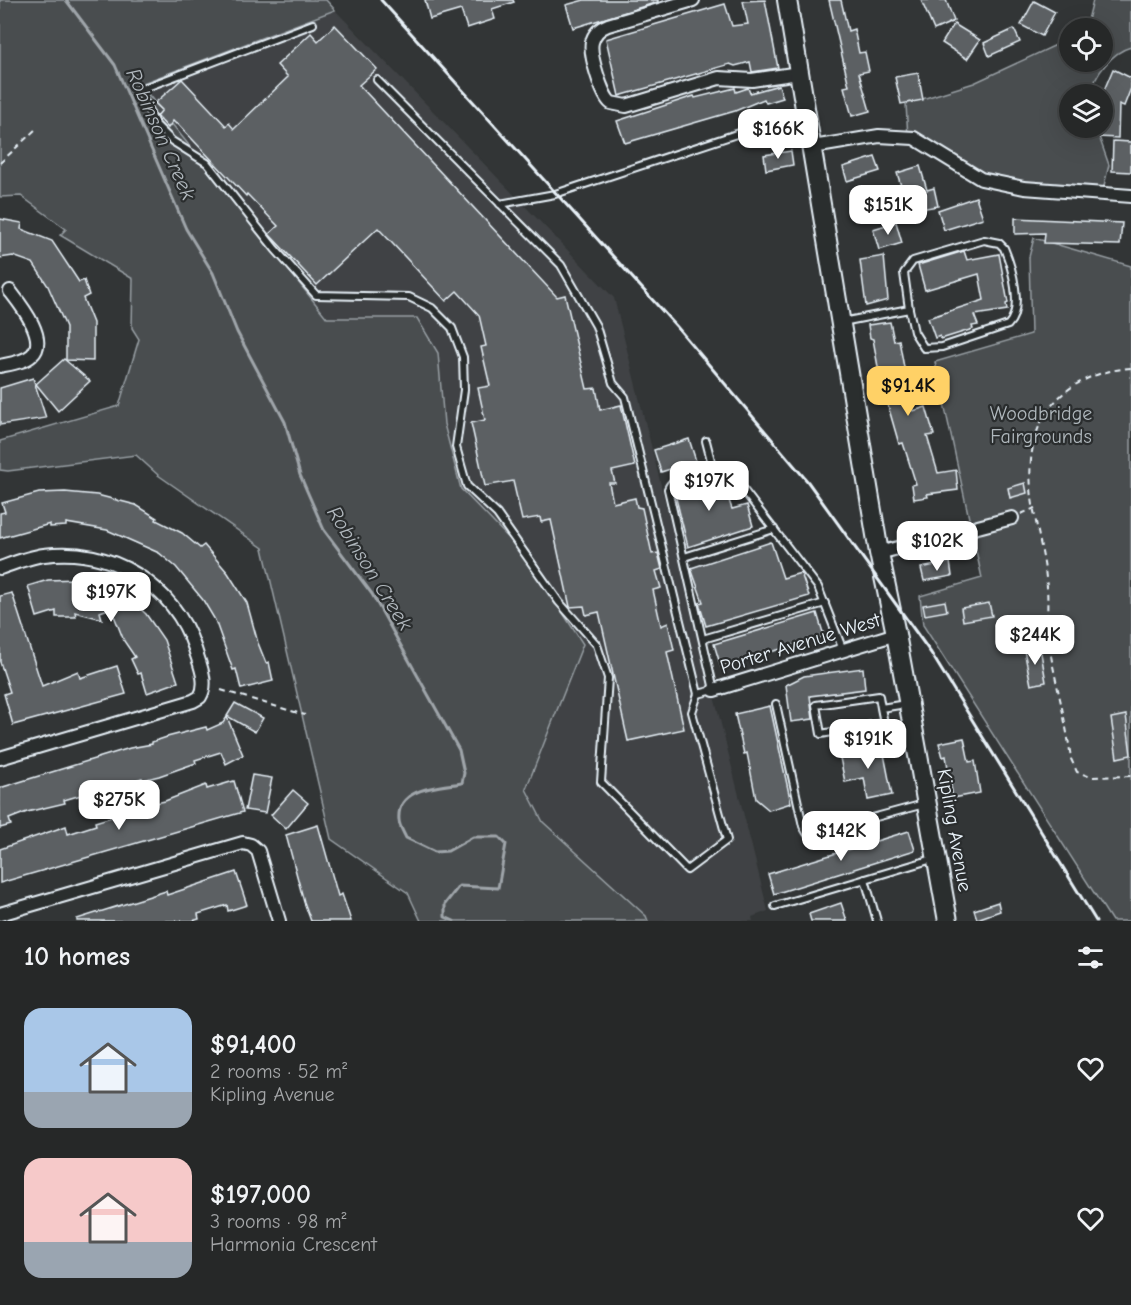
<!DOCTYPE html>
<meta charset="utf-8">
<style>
body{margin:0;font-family:"Comic Neue",sans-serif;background:#2e3030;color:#f1f3f6;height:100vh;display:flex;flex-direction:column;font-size:22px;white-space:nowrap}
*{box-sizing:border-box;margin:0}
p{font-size:20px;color:#a4a6a8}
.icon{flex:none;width:33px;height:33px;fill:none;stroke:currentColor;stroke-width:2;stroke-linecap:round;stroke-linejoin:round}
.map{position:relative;height:921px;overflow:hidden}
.drawer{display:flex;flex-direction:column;background:#262828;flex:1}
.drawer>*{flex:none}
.controls{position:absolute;left:1059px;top:18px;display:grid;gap:12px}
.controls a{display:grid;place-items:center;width:54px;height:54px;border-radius:50%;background:#262828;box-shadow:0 6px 24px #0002,0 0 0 2px #424445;font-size:30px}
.price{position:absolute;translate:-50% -51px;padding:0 14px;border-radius:12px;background:#fff;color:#222;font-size:20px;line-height:39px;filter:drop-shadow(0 2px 3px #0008)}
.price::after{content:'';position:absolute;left:50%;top:36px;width:18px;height:14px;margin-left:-9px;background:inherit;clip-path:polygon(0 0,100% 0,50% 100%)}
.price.on{background:#ffd166;color:#111}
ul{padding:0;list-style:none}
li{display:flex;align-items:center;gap:18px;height:150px;padding:0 24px}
li span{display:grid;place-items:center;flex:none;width:168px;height:120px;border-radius:18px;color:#555}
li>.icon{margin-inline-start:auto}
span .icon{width:72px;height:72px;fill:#fffc;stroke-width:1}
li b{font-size:26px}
h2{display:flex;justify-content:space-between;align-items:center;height:72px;padding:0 24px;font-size:26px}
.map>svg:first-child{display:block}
.built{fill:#3f4244}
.green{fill:#494d4f;stroke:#989fa4;stroke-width:1.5}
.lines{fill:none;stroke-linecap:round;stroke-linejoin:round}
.stream{stroke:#9fa5aa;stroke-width:3}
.building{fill:#5c6063;stroke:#e8f1f8;stroke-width:1.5}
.lane-casing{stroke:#e8f1f8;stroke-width:10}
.street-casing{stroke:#e8f1f8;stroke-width:16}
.secondary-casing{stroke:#e8f1f8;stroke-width:22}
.path{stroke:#e8f1f8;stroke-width:2;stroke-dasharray:6 4.5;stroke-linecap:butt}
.lane{stroke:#2a2d2e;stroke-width:6}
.street{stroke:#2a2d2e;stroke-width:12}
.secondary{stroke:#2a2d2e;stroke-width:18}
.rail{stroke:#e8f1f8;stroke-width:3}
.labels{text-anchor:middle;stroke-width:4.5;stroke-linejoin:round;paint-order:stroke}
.park-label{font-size:20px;fill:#b0b8bd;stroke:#2a2d2e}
.street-label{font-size:20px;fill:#e8f1f8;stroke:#2a2d2e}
.water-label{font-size:21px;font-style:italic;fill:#b1b8be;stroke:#2a2d2e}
</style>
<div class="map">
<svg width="1131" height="921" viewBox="0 0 1131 921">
<rect width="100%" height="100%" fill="#323536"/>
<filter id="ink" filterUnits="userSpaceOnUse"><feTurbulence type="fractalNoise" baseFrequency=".0167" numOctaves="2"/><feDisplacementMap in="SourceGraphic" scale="12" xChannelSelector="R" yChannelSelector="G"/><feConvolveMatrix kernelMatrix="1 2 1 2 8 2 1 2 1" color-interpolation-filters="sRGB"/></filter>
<g filter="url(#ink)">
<path class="built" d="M335 10 614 298 768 911 752 917 753 921H648L646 916 543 822 526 788 583 644 526 556 461 489 444 424 438 353 417 318H327L140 83Z"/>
<g class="green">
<path d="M0 0H326L335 10 140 84 327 318H417L438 353 444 424 461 489 526 556 583 644 526 789 543 822 646 916 648 921H421L408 893 331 839 263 548 158 475 136 455 8 471 0 470V441L119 406 139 339 132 328 133 279 60 235 66 229 21 196 0 197Z"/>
<path d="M1093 0H1131V47C1112 52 1094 75 1091 94H1070V128H1096L1109 165 1101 198 990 183 908 137 906 104 974 83 1069 39 1070 62H1102V28H1086Z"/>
<path d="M1034 238 1131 266V921H1112L923 625 920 596 982 578 935 362 1031 334 1029 257Z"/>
</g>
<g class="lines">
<path class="stream" d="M66 0 115 65 186 229 213 273 237 332 285 422 300 475 324 530 372 594 459 750 464 773 462 783C439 787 396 787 399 820 399 826 404 833 406 838L435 852 448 851 473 837H499L506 844 498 888 459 886 445 904V917L454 921"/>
</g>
<g class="building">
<path d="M425 0H513L514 2 492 9 495 19 467 28 461 10 430 19Z"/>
<path d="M584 0H658V2L573 28 566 5Z"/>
<path d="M765 0 778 68 752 72 750 62 735 66 730 64 619 96 606 39 725 4 732 26 748 24 743 1Z"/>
<path d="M829 0H841L848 31 854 29 859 53 865 52 869 71 859 73 870 111 852 116 844 87 849 86Z"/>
<path d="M921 0H946L954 21 934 30Z"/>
<path d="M1034 1 1055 12 1042 36 1021 25Z"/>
<path d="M954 24 980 40 967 59 942 43Z"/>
<path d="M335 25 377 69 359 85 557 297 565 295 587 389 596 388 600 410 621 405 635 466 612 471 615 483H609L613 503 635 498 637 507 642 508 652 554 658 553 662 569 656 571 661 588 653 590 661 626 668 623 674 650 667 652 684 729 628 741 599 612 586 615 584 606 570 607 551 520 541 522 540 517 522 520 513 481 485 486 471 423 485 420 478 388 490 386 481 347 486 346 479 315 457 291 446 301 378 228 317 285 269 234 278 226 247 194 246 196 177 123 176 124 173 121 168 128 157 116 162 110 155 103 182 79 226 126 229 123 234 129 288 77 277 65 311 33 318 41Z"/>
<path d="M1014 29 1020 42 989 56 984 43Z"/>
<path d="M1113 69 1131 78V88L1124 106 1119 104 1118 138 1098 137 1099 128H1102V95Z"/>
<path d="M918 73 923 100 901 104 895 77Z"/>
<path d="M779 85 783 98 766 103 764 99 735 111 625 143 617 121 694 96 695 98 735 88 736 92 748 88 750 93Z"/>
<path d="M1113 141 1131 142V172L1112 171Z"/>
<path d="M791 151 793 165 766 170 764 155Z"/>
<path d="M875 157 880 171 847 181 843 167Z"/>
<path d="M920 166 927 190 934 188 938 206 921 209 920 205 910 207 906 190 903 192 897 173Z"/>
<path d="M886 188 890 210 868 214 864 192Z"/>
<path d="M976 197 983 218 944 230 938 210Z"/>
<path d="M1015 218 1122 223 1120 245 1044 243 1045 233 1015 234Z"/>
<path d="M0 219 22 223 21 229 52 241 79 282 84 280 89 295 83 298 93 323V361L66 360V327L48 286 33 263 13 256 0 258Z"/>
<path d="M896 222 902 243 879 250 873 229Z"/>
<path d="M964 251 967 260 999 254 1008 303 1006 304 1007 310 974 315 978 325 972 326 973 329 941 339 940 336 935 338 928 318 984 300 979 274 925 290 918 265Z"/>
<path d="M884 256 888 300 866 306 860 260Z"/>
<path d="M890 322 894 341 899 340 905 373H903L913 411 926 407 934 435 927 436 938 473 956 470 958 490 927 494 928 497 914 499 912 485 916 484 903 443 899 444 880 378 873 339 870 338 868 325Z"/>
<path d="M64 359 90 381 58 411 36 384Z"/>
<path d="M33 378 46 418 0 425V388Z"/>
<path d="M689 439 696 461 661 472 654 450Z"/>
<path d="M720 475 732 509 747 505 753 526 688 547 674 490Z"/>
<path d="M1025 483 1027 493 1010 498 1008 488Z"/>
<path d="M65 492 97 495 136 505 157 518 156 520 182 533 200 548 204 545 228 573 247 603 258 643 266 663 269 662 273 681 241 689 236 669 233 670 215 620 203 600 176 567 159 553 107 530 66 523V526L50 527V524L0 538V513L5 512 2 503 39 493Z"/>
<path d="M771 542 783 578 801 573 809 596 706 626 699 603 703 602 691 568Z"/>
<path d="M950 562 952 576 924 581 921 568Z"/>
<path d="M77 579 105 587 129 599 146 614 164 640 178 682 147 693 141 673 138 674 131 659 135 657 124 641 111 608 100 612 102 619 75 612 76 617H56V611L37 617 28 586 48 580Z"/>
<path d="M12 593 42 686 78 671 80 678 117 666 126 694 13 725 4 694 10 692 0 662V596Z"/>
<path d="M945 601 947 611 925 615 923 605Z"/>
<path d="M989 603 992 616 963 621 961 608Z"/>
<path d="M817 613 824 636 721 667 714 644Z"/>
<path d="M1040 647 1046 682 1031 685 1024 650Z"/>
<path d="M863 668 865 689 810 696 813 719 791 722 786 685 804 676Z"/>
<path d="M235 703 263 718 255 732 227 716Z"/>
<path d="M770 706 791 803 769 810 756 799 747 753 744 754 735 714Z"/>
<path d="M1126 715 1131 755 1117 758 1111 718Z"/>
<path d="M227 717 243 755 226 764 221 752 195 760 196 763 159 776 143 780 142 778 105 790V788L64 800 65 803 27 812 9 819 11 825 0 828V789L3 787 130 748 152 744V742L167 737 206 727 207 730 223 723Z"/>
<path d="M964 738 969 762 975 761 980 793 953 798 946 756 943 757 939 743Z"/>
<path d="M882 744 892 795 868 800 864 778 845 782 839 753Z"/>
<path d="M252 775 272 778 265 813 245 810Z"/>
<path d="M234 781 243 812 0 883V849L66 826 68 834 96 825 95 822 118 815 117 812 165 801 206 785 207 789Z"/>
<path d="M293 790 308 803 286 829 271 815Z"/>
<path d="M318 825 338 896 342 894 351 921H311L304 902 286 835Z"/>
<path d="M909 831 915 850 774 894 768 874Z"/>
<path d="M236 872 247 905 228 911 227 905 198 914 199 919 192 921H77V919L147 897 166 891 167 895Z"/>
<path d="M998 902 1000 911 977 919 974 910Z"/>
<path d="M841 903 847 921H811L809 914Z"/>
</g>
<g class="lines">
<g class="lane-casing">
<g id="lane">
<path d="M313 24 139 90 155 124 172 141 207 163 275 249 316 295 409 297 432 308 452 328 463 357 464 390 456 447 467 486 497 514 559 602 597 645 608 678 601 782 687 870 727 840 692 712 698 694"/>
<path d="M377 80 561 265 596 326 613 383 625 397 698 694 714 690 668 489C673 475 701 469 714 469 721 468 726 472 732 475L818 587 843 650"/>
<path d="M500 204 555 194 803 112"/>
<path d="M842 322 909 309 904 273 913 261 984 240 999 243 1004 248C1012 267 1024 309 1008 325L942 347 924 348 914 332 909 309"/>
<path d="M706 441 713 468"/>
<path d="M684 557 774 529"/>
<path d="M703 639 825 603"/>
<path d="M776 704 803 826 807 833 813 834 924 804"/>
<path d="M881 708 879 696 816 705 821 734 884 723 881 708 906 704"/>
<path d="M865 879 877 921"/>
<path d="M775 906 936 858"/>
</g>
</g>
<g class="street-casing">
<g id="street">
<path d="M693 0 608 25C600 28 594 34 592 42 589 54 602 96 611 103L626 106 719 78 752 80 799 73"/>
<path d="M813 147 879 136 914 138 981 179 1024 188 1131 196"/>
<path d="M0 366C9 364 25 362 32 355 49 339 20 304 10 291"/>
<path d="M879 553 1012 518"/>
<path d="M0 568C14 563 29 557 44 555 111 546 174 585 195 649 199 663 209 683 200 697L193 701 0 758"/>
<path d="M714 690 896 634"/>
<path d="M0 914 243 843 251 845 258 851 279 921"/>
</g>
</g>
<g class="secondary-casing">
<path id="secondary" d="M787 0 879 553 896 634 948 921"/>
</g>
<g class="path">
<path d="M0 163 37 128"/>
<path d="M1131 368C1077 372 1036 403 1031 460 1027 499 1042 540 1046 578 1049 598 1046 618 1048 638 1054 678 1066 718 1071 759L1077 772 1091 777 1131 776"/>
<path d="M1021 514 1035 508"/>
<path d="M221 690 305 715"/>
</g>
<use href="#lane" class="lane"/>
<use href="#street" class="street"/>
<use href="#secondary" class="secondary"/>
<path class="rail" d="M381 0 677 327 808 482 931 653 1096 921"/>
</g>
</g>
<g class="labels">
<g class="park-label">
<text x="1041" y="420">Woodbridge<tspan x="1041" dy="23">Fairgrounds</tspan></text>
</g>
<g class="street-label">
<text transform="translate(800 643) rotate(-17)" y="7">Porter Avenue West</text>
<text transform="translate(955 830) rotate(80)" y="7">Kipling Avenue</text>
</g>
<g class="water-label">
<text transform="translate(161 134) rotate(66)" y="7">Robinson Creek</text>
<text transform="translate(370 568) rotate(58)" y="7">Robinson Creek</text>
</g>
</g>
</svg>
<div class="controls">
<a><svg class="icon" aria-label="locate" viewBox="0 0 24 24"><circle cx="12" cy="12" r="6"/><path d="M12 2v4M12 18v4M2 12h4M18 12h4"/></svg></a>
<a><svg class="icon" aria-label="layers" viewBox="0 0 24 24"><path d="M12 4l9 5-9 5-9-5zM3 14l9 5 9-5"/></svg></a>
</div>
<b class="price" style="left:778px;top:160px">$166K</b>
<b class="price" style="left:888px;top:236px">$151K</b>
<b class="price on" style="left:908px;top:417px">$91.4K</b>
<b class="price" style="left:709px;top:512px">$197K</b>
<b class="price" style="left:937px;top:572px">$102K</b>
<b class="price" style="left:111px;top:623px">$197K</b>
<b class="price" style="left:1035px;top:666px">$244K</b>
<b class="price" style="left:868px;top:770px">$191K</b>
<b class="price" style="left:119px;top:831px">$275K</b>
<b class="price" style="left:841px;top:862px">$142K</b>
</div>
<section class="drawer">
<h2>10 homes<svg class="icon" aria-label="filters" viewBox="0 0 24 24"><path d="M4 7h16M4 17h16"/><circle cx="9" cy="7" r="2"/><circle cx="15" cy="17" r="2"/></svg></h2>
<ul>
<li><span style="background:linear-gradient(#a9c7e8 70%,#9aa5b1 0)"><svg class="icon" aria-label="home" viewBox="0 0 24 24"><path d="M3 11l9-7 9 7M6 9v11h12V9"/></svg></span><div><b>$91,400</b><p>2 rooms · 52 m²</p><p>Kipling Avenue</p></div><svg class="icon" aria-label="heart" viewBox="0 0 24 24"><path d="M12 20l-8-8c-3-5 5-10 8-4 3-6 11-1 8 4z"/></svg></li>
<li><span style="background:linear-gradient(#f6c9c9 70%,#9aa5b1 0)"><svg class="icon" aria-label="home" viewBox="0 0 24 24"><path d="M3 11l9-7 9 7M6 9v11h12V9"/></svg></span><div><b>$197,000</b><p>3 rooms · 98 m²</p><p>Harmonia Crescent</p></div><svg class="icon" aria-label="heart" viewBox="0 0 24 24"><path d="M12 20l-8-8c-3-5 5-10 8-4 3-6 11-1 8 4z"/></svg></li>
</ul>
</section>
